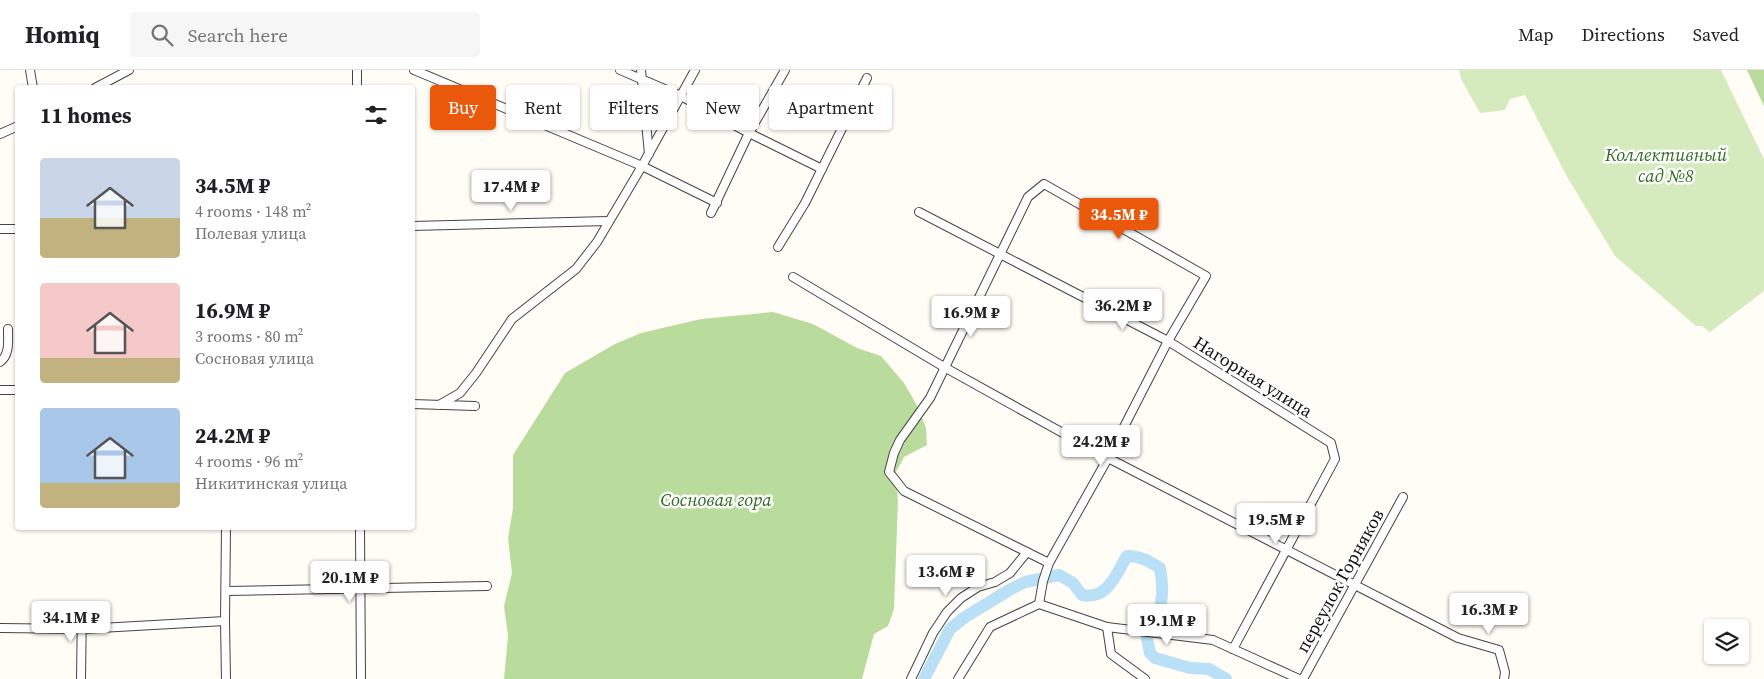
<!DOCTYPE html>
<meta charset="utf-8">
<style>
body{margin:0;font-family:"Source Serif 4",serif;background:#f6f6f6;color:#202124;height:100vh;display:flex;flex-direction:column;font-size:19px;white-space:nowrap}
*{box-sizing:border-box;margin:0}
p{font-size:16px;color:#757577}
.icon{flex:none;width:28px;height:28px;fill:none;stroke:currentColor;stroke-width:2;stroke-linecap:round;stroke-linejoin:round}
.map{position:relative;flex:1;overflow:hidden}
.panel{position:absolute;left:15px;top:15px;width:400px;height:445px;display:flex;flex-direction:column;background:#fff;border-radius:5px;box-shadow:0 1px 4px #0004}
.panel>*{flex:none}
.guide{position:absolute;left:430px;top:15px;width:475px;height:45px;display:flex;gap:10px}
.controls{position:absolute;left:1704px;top:549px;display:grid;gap:10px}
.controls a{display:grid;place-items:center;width:45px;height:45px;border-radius:5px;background:#fff;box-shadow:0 1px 4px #0004;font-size:25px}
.price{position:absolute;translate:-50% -42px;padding:0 11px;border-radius:5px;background:#fff;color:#222;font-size:16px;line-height:32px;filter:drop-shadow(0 1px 2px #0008)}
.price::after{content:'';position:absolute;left:50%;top:30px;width:15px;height:11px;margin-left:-8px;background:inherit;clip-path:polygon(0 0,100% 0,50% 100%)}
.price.selected{background:#ea580c;color:#fff}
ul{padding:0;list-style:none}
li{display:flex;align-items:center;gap:15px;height:125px;padding:0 25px}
li span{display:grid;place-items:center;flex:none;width:140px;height:100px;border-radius:5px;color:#555}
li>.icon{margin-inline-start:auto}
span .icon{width:60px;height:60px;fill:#fffc;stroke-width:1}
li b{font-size:21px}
h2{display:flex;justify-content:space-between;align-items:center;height:60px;padding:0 25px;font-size:21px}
.pill{padding:0 18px;border-radius:5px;background:#fff;box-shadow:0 1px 4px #0004;font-size:18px;line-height:45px}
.pill.selected{background:#ea580c;color:#fff}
header{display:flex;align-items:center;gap:30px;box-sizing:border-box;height:70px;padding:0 25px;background:#fff;border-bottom:1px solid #e0e0e0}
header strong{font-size:24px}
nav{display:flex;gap:28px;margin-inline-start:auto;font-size:18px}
.search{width:350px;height:45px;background:#f6f6f6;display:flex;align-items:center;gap:12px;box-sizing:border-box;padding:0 18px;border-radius:5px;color:#757577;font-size:19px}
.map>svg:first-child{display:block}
.green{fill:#d5ebbd}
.forest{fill:#b9dc9c}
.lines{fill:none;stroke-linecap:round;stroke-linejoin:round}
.river{stroke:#b9e0f7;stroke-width:12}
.minor-casing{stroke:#444;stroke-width:10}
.minor{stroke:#fff;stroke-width:8}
.labels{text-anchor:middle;stroke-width:5;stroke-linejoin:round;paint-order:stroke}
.park-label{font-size:18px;font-style:italic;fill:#2f6b1f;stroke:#fff}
.street-label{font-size:18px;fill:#111;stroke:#fff}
</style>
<header>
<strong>Homiq</strong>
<div class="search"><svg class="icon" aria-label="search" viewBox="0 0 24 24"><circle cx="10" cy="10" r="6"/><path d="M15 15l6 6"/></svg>Search here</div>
<nav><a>Map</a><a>Directions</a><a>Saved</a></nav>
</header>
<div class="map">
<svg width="1764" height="609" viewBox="0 0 1764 609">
<rect width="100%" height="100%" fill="#fffdf5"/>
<path class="green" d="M1459 0H1721L1764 89V221L1710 262 1702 256H1696L1615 186 1566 105 1525 25 1510 29 1505 40 1480 43 1461 9Z"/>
<g class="forest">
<path d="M1747 0H1764V36Z"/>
<path d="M773 242 813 254 857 278 881 286 904 313 918 337 926 358 927 375 904 387 896 402 898 431 894 539 888 556 874 564 862 609H504L508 566 504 536 512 503 508 468 513 438V385L565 303 615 274 641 263 701 249Z"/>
</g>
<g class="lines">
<g class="river">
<path d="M1147 569 1150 583 1155 588 1190 598 1209 599 1226 609"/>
<path d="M924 609 950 559 965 547 1011 519 1025 512 1059 505 1073 513 1082 525C1108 530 1116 504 1127 486 1140 486 1149 491 1160 498 1164 522 1163 533 1153 556"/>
</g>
<g class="minor-casing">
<g id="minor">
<path d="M30 0 33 18"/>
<path d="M414 0 642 96 717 133"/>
<path d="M620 0 681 26 749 63 822 99"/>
<path d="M641 0 649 84"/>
<path d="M95 18 129 0"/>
<path d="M357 18V0"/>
<path d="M0 64 18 56"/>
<path d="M919 142 1168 271 1331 373 1335 389 1233 579"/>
<path d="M711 143 749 63 785 0"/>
<path d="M412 156 609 151"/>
<path d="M0 159H18"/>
<path d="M778 177 805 133 867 8"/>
<path d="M793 207 944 297 1108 388 1458 568 1499 580 1505 602 1504 609"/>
<path d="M0 292C10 285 8 271 8 259"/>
<path d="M0 320H18"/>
<path d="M412 334 475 336"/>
<path d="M439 335 460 323 476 303 512 249 576 199 597 172 642 96 695 0"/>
<path d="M226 458 225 551 226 609"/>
<path d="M360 458 361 609"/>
<path d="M226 521 487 516"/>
<path d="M1039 534 1043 511 1049 493 1108 388 1168 271 1206 206 1044 114 1028 127 930 328 900 370 894 383 889 402 904 421 1049 493"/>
<path d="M1039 534 1107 557 1213 570 1299 609"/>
<path d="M1107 557 1111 584 1145 609"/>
<path d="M0 558 82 559 225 551"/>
<path d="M81 609 82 537"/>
<path d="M911 609 933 563 947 542 961 528 978 517 995 512 1010 503 1027 482"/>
<path d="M958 609 990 557 1039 534"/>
<path d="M1303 609 1403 427"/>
</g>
</g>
<use href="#minor" class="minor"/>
</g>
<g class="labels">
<g class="park-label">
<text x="1666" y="91">Коллективный<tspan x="1666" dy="21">сад №8</tspan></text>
<text x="716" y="436">Сосновая гора</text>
</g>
<g class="street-label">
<text transform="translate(1253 307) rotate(32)" y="6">Нагорная улица</text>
<text transform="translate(1340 511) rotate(-61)" y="6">переулок Горняков</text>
</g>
</g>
</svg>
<div class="controls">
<a><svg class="icon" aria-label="layers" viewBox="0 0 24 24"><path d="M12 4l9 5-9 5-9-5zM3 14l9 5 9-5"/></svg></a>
</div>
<b class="price" style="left:511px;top:142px">17.4M ₽</b>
<b class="price selected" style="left:1119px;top:170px">34.5M ₽</b>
<b class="price" style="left:1123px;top:261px">36.2M ₽</b>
<b class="price" style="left:971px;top:268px">16.9M ₽</b>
<b class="price" style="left:1101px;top:397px">24.2M ₽</b>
<b class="price" style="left:1276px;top:475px">19.5M ₽</b>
<b class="price" style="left:946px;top:527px">13.6M ₽</b>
<b class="price" style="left:350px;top:533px">20.1M ₽</b>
<b class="price" style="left:1489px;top:565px">16.3M ₽</b>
<b class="price" style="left:71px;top:573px">34.1M ₽</b>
<b class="price" style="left:1167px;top:576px">19.1M ₽</b>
<div class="guide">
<a class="pill selected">Buy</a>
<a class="pill">Rent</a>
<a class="pill">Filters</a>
<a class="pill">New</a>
<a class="pill">Apartment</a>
</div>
<section class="panel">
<h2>11 homes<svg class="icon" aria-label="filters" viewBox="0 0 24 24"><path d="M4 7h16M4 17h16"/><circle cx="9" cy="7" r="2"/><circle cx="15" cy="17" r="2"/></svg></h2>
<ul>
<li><span style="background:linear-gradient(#c9d6e8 60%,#c2b280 0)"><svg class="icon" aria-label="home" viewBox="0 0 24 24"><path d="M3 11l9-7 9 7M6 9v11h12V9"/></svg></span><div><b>34.5M ₽</b><p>4 rooms · 148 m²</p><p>Полевая улица</p></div></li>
<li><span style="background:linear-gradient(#f6c9c9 75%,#c2b280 0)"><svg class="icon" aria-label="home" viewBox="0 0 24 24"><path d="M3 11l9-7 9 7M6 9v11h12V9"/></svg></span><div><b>16.9M ₽</b><p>3 rooms · 80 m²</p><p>Сосновая улица</p></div></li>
<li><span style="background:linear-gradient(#a9c7e8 75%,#c2b280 0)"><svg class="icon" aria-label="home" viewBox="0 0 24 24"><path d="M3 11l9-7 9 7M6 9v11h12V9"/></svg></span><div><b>24.2M ₽</b><p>4 rooms · 96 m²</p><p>Никитинская улица</p></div></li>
</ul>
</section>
</div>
